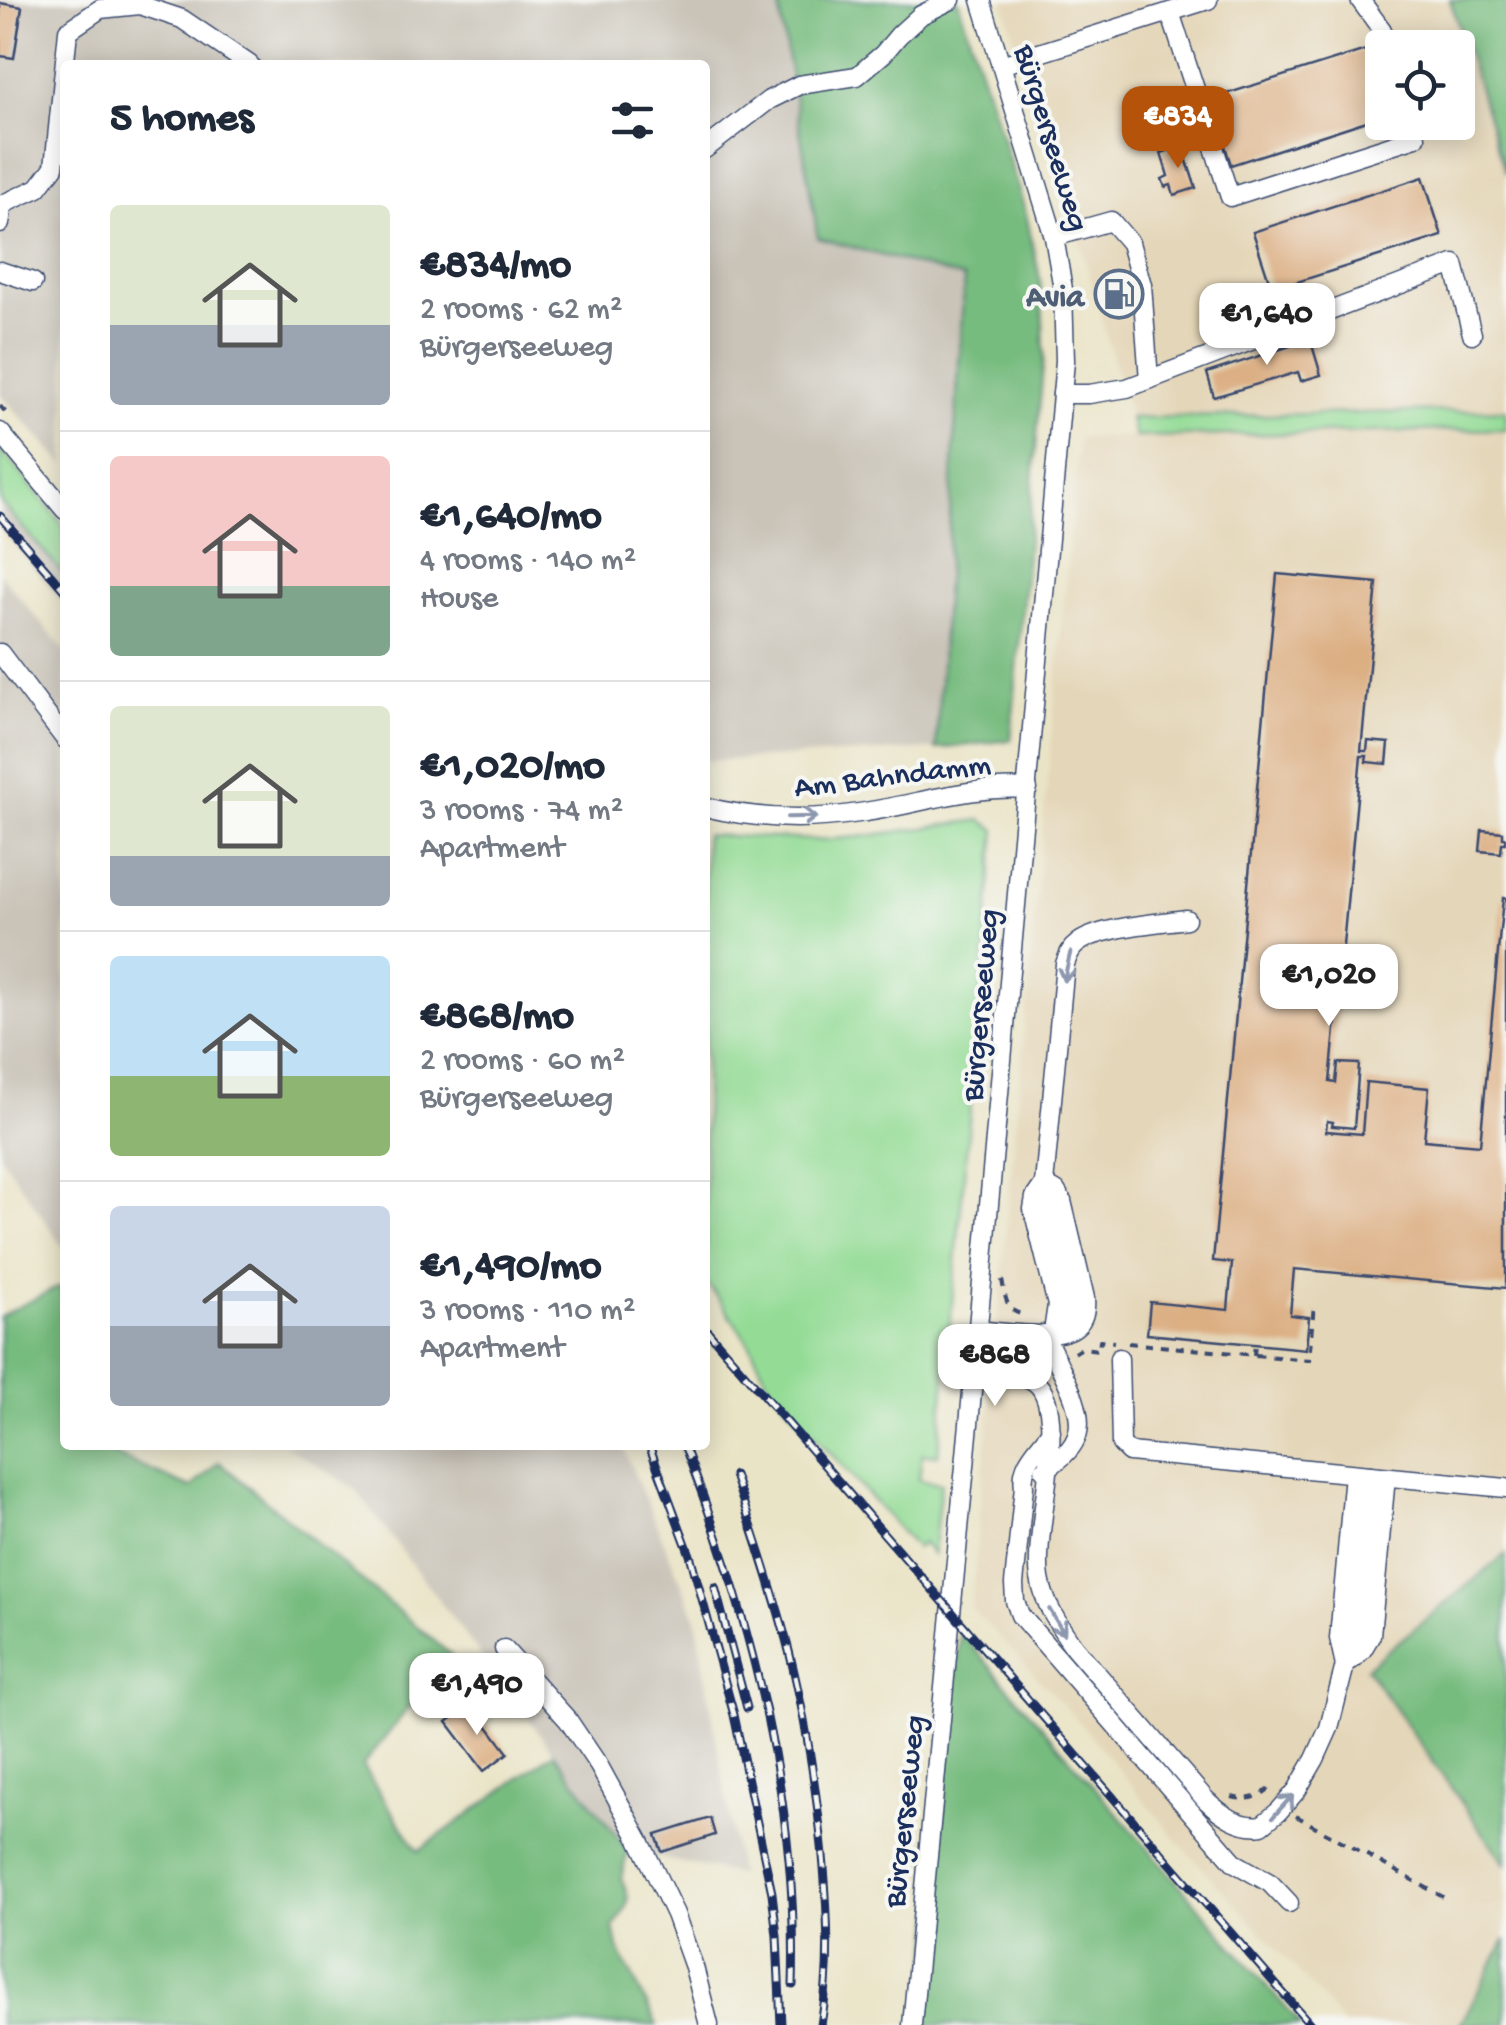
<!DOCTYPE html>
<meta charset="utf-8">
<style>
body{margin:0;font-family:"Gochi Hand",sans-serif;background:#f2f2f3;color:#1f2937;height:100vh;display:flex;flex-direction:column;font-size:38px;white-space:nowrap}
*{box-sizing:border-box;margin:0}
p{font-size:32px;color:#747a83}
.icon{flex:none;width:55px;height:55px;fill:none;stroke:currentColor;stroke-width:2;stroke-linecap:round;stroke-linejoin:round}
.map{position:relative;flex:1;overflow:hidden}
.details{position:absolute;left:60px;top:60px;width:650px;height:1390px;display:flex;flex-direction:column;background:#fff;border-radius:10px;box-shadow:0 5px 25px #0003}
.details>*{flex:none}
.controls{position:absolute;left:1365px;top:30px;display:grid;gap:20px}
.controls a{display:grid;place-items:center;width:110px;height:110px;border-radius:10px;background:#fff;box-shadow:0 5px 25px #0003;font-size:50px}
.price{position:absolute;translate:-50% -85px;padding:0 22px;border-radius:20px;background:#fff;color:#222;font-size:32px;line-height:65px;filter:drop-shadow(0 2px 5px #0008)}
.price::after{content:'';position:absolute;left:50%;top:60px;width:30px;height:22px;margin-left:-15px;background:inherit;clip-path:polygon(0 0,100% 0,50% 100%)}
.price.selected{background:#b45309;color:#fff}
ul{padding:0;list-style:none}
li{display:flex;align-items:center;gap:30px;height:250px;padding:0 50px}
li+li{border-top:2px solid #e0e1e3}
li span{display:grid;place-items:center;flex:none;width:280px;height:200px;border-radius:10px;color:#555}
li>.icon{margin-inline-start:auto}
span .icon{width:120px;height:120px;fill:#fffc;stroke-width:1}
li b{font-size:42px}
h2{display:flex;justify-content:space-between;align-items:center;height:120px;padding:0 50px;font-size:42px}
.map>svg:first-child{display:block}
.built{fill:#e4d6b8;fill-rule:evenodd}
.industrial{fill:#c9c3b8}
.green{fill:#94dc96;stroke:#58867a;stroke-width:2.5}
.forest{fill:#77bc7f;stroke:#49766e;stroke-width:2.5}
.building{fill:#dcaf83}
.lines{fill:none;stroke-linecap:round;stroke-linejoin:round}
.minor-casing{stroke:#3a4a6e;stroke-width:21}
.path{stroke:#3a4a6e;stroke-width:4;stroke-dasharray:8 8;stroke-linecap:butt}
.minor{stroke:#fff;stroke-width:18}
.rail-casing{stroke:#1b2f5e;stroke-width:9}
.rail{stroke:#f6f6f2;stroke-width:5;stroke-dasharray:15;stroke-linecap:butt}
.oneway{stroke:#8d97ae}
.labels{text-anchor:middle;stroke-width:8;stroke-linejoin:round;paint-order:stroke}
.street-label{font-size:32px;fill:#1b2f5e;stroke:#f6f6f2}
.service-label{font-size:32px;font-weight:bold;fill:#4e5e75;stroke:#f6f6f2;text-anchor:end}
</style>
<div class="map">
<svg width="1506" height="2025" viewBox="0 0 1506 2025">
<rect width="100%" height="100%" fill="#f6f6f2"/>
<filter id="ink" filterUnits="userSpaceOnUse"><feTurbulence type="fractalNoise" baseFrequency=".01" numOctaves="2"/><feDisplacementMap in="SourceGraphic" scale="20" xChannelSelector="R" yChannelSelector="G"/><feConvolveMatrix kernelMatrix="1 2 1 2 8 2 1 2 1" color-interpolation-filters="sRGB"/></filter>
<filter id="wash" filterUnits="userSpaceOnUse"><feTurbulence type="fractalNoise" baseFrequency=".0048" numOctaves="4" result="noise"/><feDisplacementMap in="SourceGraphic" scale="40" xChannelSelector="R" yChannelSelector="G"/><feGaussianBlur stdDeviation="2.25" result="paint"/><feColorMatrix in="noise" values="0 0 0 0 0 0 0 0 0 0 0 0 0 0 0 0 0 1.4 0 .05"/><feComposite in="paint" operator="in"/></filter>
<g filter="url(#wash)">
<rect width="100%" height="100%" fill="#eae4c7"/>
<g class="built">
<path d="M1003 0H1450L1506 173V410L1130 418 1084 257ZM1382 48H1458V122H1382Z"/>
<path d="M1506 429V1554L1366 1668 1506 1865V1939L1460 2025H1344L1322 1998 1181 1845 1076 1718 971 1608 1079 438Z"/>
</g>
<g class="industrial">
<path d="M0 0H778L818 238 964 278 936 749 705 761V65H65V465L0 394Z"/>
<path d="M0 501 65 576V605L0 528Z"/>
<path d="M0 574 65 651V1250L0 1155Z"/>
<path d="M284 1445H622L696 1617 739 1875 628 1851 355 1489Z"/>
</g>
<g class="green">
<path d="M1506 410V429L1135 437 1130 418Z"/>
<path d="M0 448 65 527V576L0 501Z"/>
<path d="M981 820 996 830 938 1455 922 1454 919 1480 941 1483 933 1555 923 1543 916 1548 771 1387 750 1345 717 1296 705 1282V835L818 840 859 837Z"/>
</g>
<g class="forest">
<path d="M778 0H958L1026 213 1040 279 1043 322 1044 354 1011 740 936 749 964 278 818 238Z"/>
<path d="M1450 0H1506V173Z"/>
<path d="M61 1286 65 1302V1445H98L99 1448 191 1488 219 1462 451 1655 362 1766 418 1851 554 1753 628 1851 621 1878C633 1902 627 1906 614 1927L618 1948 657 2025H0V1316Z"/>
<path d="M1506 1554V1865L1366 1668Z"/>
<path d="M960 1632 1301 2025H923Z"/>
<path d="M1506 1939V2025H1460Z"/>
</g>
<g id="blocks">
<g class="building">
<path d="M0 3 22 7 14 58 0 56Z"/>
<path d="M1375 47 1382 68V116L1231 165 1210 99Z"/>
<path d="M1182 146 1196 188 1174 195 1171 185 1165 187 1162 179 1168 176 1161 153Z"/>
<path d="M1423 177 1442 236 1272 290 1253 232Z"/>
<path d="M1309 335 1321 375 1301 381 1298 372 1214 397 1207 373 1290 346 1288 342Z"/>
<path d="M1277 574 1377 583 1361 751H1367L1368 741 1389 743 1387 764 1366 762 1367 756H1361L1330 1082 1336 1083 1338 1063 1359 1064 1354 1128 1332 1126 1333 1122 1327 1121 1326 1131 1362 1134 1366 1082 1429 1088 1424 1140 1480 1145 1503 898H1506V1288L1294 1269 1290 1315 1309 1317 1306 1349 1147 1334 1150 1302 1228 1310 1232 1263 1213 1261Z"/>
<path d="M1482 830 1503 832V838H1506V843H1502L1501 853 1480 851Z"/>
<path d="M471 1704 508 1753 484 1771 447 1722Z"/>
<path d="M710 1818 715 1835 662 1852 656 1835Z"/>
</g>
</g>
</g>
<g filter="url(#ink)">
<use href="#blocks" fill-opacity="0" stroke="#3a4a6e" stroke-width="2.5"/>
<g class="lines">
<g class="minor-casing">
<g id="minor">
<path d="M1360 0 1382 30 1388 48"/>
<path d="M1170 12 1230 197 1416 137 1412 122"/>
<path d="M1001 65 1208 0"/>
<path d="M705 149 769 100 799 85 857 76 883 54 899 35 921 15 951 0"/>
<path d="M0 224 3 204 38 188 54 167 68 31 100 9 140 5 182 19 250 65"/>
<path d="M1054 237 1111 221 1130 243 1142 285 1149 380"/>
<path d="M0 271 33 282"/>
<path d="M1062 394H1089L1127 388 1454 264 1472 334"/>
<path d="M0 432 65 510"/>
<path d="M0 653 65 739"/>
<path d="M705 807C755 819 808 821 859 813 915 805 971 785 1028 789"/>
<path d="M1044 1184 1035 1197 1033 1209 1057 1305 1053 1332"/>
<path d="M978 1330C1000 1332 1057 1341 1075 1327 1084 1320 1086 1309 1085 1298L1062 1201 1056 1191 1044 1184"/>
<path d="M1053 1332C1066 1324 1071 1317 1071 1302L1044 1184 1065 964C1068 956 1070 949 1077 944 1097 927 1159 923 1186 919"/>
<path d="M1119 1358 1121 1444 1129 1452 1506 1488"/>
<path d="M974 1371C993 1373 1020 1371 1035 1382 1071 1410 1032 1533 1040 1578 1044 1604 1059 1626 1074 1647L1206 1800C1222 1815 1240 1828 1262 1825L1279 1811 1297 1790 1315 1759 1329 1728 1345 1665 1355 1639 1370 1475"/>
<path d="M1051 1431C1038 1449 1020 1463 1024 1486L1014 1584 1015 1601 1020 1615 1235 1863 1270 1883 1289 1903"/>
<path d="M1044 1470C1083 1446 1087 1425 1068 1384 1061 1368 1052 1351 1044 1334"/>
<path d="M504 1649 568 1720 599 1766 639 1839 675 1914 694 1967 709 2025"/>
<path d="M1353 1659 1362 1650 1371 1635 1386 1477"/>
<path d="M1345 1665 1339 1638 1354 1474"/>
<path d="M912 2025 974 1371 1065 361 1063 289 1054 237 981 0"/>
</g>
</g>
<g class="path">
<path d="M0 406 10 417"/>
<path d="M1002 1280C1005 1294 1005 1310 1021 1314L1020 1317"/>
<path d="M1128 1343 1309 1360 1314 1304"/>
<path d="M1074 1353 1082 1348 1099 1350 1100 1340 1114 1342"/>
<path d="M1254 1355 1255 1344"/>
<path d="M1232 1797C1246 1801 1260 1798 1271 1787L1273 1790"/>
<path d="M1296 1816 1445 1898"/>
</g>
<use href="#minor" class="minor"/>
<g class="rail-casing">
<g id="rail">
<path d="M0 516 65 591"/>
<path d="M705 1328 1311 2025"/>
<path d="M649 1445 690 1555 734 1715 772 1893 777 1936 781 2025"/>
<path d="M684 1445C750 1617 799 1800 793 1985"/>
<path d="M734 1475C754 1533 774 1592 789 1651 806 1719 816 1787 823 1856 828 1913 831 1968 821 2025"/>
<path d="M715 1587 747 1708"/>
</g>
</g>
<use href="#rail" class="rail"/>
</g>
<defs><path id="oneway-shaft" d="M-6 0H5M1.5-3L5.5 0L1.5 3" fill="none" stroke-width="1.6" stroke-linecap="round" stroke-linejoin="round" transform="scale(2.5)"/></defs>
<g class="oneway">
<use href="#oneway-shaft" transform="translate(802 817) rotate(-1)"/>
<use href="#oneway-shaft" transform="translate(1067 967) rotate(103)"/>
<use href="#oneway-shaft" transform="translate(1057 1622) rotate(59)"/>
<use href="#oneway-shaft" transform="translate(1283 1806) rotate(-48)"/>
</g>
</g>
<defs>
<g id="fuel-ring" transform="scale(2.5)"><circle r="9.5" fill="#f6f6f2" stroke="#5c6f8a" stroke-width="1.5"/><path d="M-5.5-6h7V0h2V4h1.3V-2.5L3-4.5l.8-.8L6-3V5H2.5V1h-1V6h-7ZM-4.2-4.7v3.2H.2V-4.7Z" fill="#5c6f8a"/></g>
</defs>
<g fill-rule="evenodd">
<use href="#fuel-ring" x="1119" y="294"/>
</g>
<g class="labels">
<g class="street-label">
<text transform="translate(1054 137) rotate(73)" y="11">Bürgerseeweg</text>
<text transform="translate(892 773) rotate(-7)" y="11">Am Bahndamm</text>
<text transform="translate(978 1005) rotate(-85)" y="11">Bürgerseeweg</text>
<text transform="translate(902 1811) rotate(-84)" y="11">Bürgerseeweg</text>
</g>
<g class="service-label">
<text x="1084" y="305">Avia</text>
</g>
</g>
</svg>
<div class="controls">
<a><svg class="icon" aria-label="locate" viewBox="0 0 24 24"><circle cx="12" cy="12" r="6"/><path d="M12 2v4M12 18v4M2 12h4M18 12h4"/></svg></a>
</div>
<b class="price selected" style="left:1178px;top:171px">€834</b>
<b class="price" style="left:1267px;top:368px">€1,640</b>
<b class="price" style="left:1329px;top:1029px">€1,020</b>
<b class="price" style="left:995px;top:1409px">€868</b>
<b class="price" style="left:477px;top:1738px">€1,490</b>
<section class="details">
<h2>5 homes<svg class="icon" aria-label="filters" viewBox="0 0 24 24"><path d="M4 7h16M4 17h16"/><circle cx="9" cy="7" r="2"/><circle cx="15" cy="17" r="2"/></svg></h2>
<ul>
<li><span style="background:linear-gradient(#dfe7d0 60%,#9aa5b1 0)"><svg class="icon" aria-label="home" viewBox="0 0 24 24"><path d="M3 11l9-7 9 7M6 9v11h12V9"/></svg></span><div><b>€834/mo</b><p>2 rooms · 62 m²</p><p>Bürgerseeweg</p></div></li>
<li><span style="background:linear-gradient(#f6c9c9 65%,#7fa58c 0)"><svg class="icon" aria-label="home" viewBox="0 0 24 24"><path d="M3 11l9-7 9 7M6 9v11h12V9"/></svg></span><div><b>€1,640/mo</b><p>4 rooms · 140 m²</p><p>House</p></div></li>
<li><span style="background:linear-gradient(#dfe7d0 75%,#9aa5b1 0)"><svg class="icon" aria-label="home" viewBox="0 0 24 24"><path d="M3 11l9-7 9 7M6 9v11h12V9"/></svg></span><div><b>€1,020/mo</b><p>3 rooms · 74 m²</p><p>Apartment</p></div></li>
<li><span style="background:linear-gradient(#bfe0f5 60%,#8fb573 0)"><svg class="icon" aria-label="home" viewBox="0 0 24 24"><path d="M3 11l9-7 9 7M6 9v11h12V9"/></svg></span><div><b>€868/mo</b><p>2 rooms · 60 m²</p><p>Bürgerseeweg</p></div></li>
<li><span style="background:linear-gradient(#c9d6e8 60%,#9aa5b1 0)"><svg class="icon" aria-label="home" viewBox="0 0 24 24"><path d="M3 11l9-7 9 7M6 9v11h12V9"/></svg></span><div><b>€1,490/mo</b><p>3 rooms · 110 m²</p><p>Apartment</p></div></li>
</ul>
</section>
</div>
